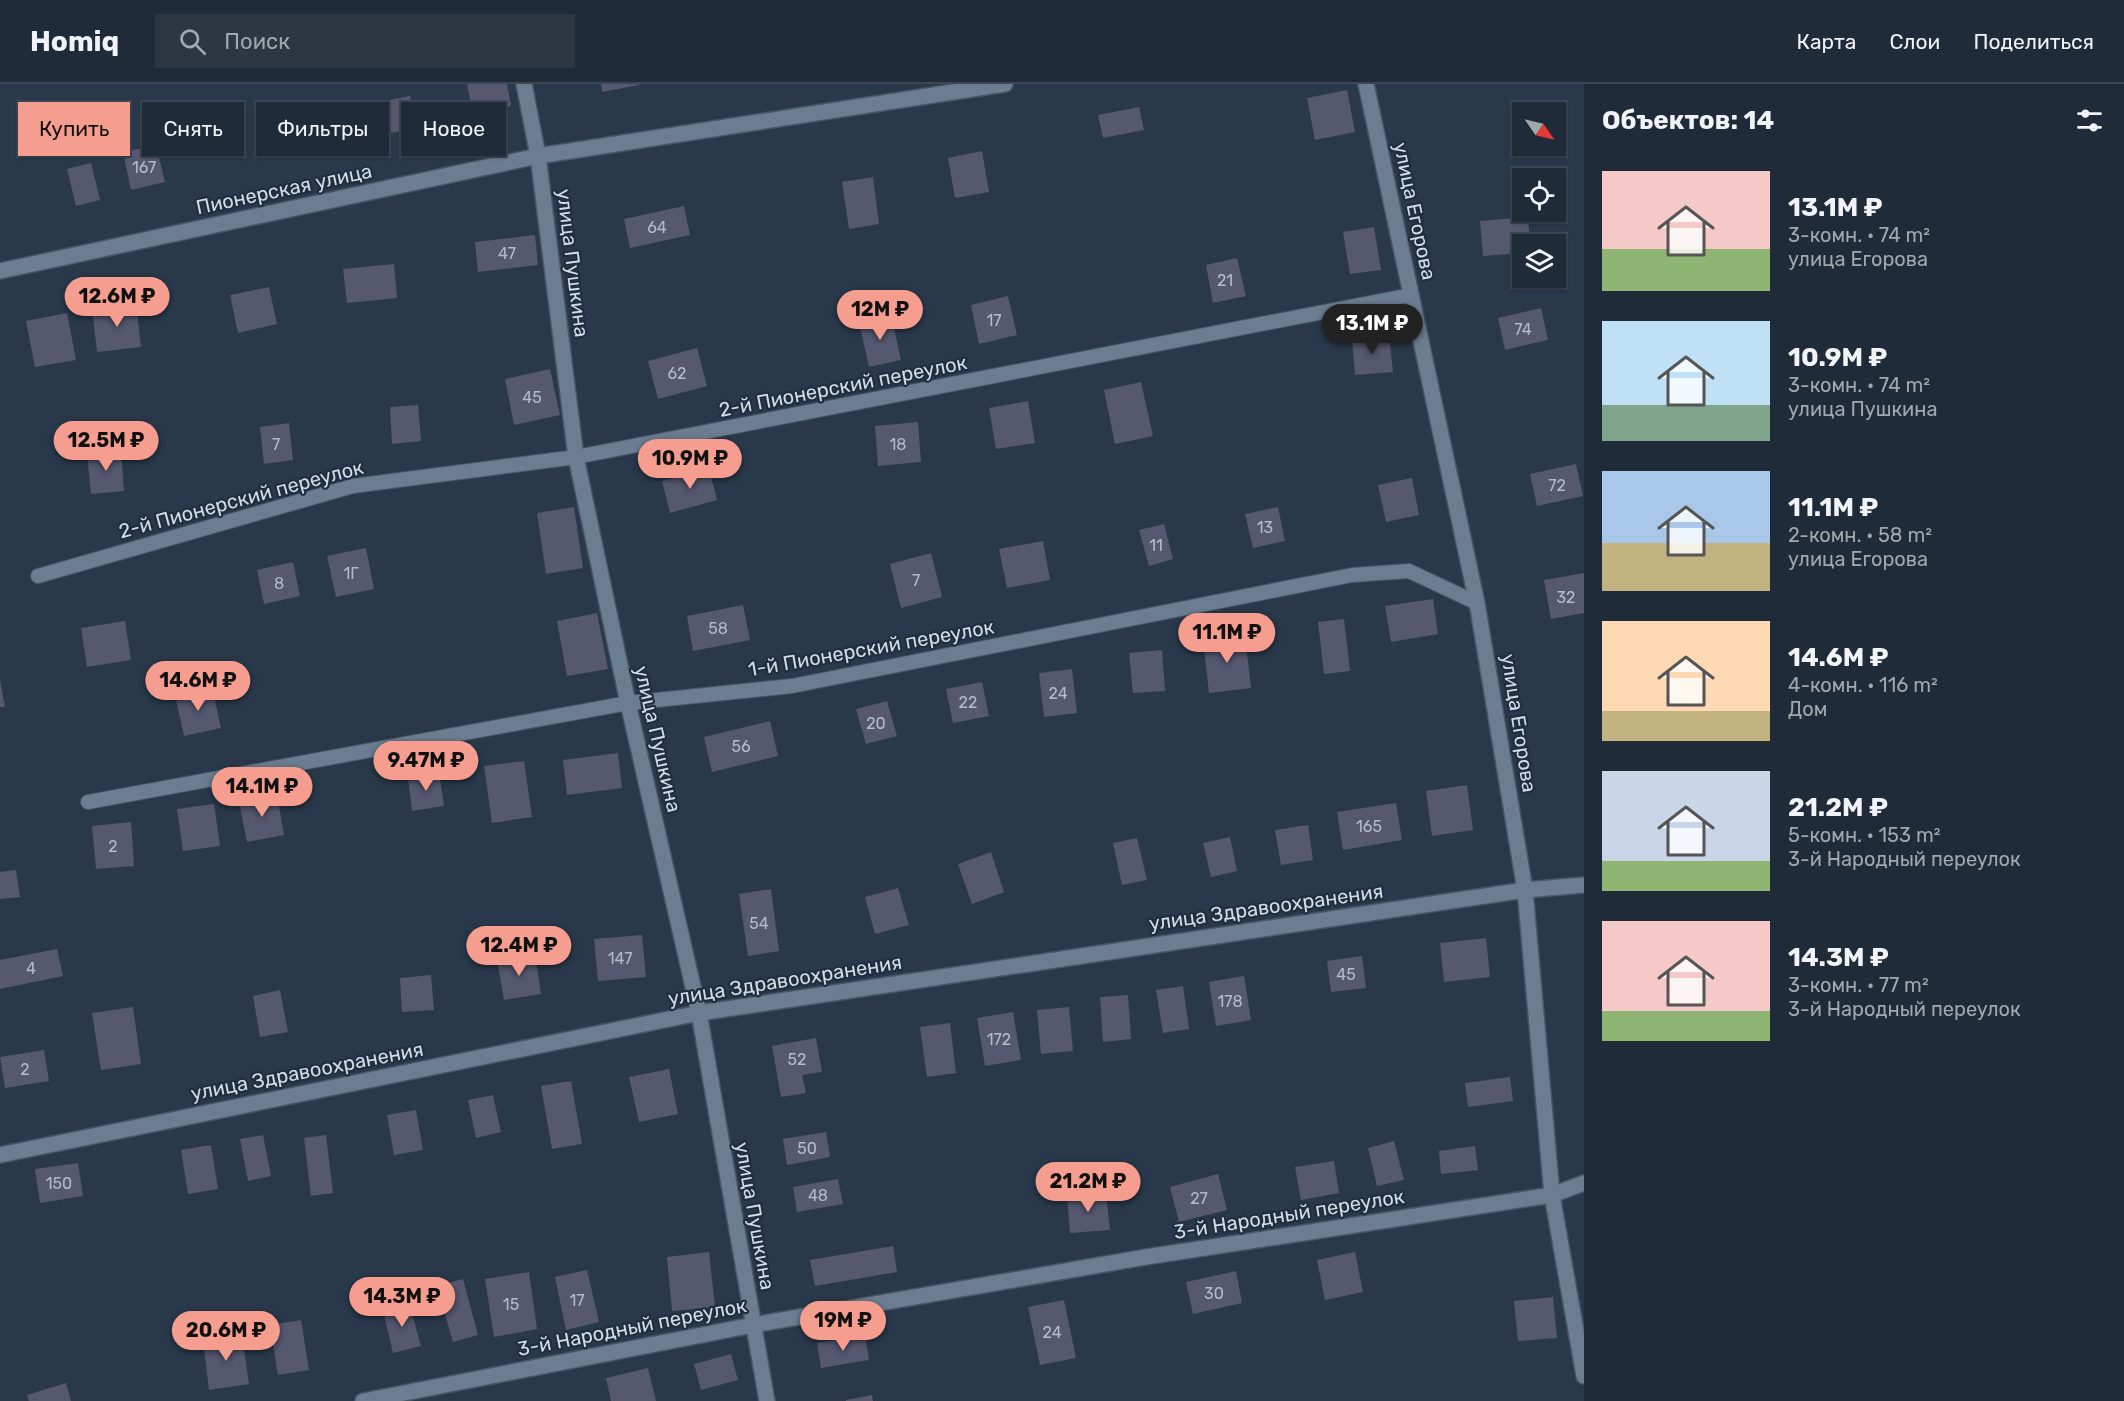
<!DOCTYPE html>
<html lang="ru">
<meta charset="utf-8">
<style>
body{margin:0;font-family:Rubik,sans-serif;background:#2c3743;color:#f1f3f6;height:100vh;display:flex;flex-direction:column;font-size:22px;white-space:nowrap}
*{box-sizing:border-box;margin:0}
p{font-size:20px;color:#a1a7ae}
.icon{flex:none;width:33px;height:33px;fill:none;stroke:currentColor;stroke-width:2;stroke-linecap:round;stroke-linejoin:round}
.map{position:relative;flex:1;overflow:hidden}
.drawer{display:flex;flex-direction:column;background:#1f2b38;width:540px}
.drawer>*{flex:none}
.guide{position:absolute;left:18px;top:18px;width:570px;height:54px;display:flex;gap:12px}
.needle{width:39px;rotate:124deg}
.buttons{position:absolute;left:1512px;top:18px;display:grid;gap:12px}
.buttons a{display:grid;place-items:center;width:54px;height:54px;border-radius:0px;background:#1f2b38;box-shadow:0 2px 4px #0004,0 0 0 2px #3c4753;font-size:30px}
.price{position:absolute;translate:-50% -51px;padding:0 14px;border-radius:21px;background:#f59d8f;color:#111;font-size:20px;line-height:39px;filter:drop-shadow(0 2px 3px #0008)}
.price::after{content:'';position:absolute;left:50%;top:36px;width:18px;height:14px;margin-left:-9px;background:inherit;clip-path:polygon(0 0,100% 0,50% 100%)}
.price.current{background:#222;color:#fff}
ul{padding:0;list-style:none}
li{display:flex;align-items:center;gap:18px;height:150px;padding:0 18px}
li span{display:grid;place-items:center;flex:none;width:168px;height:120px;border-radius:0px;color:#555}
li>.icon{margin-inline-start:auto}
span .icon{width:72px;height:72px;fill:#fffc;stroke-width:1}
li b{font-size:26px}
h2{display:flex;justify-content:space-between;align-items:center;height:72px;padding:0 18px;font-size:26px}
.tag{padding:0 21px;border-radius:0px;background:#1f2b38;box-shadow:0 2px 4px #0004,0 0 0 2px #3c4753;font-size:21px;line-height:54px}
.tag.current{background:#f59d8f;color:#111}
header{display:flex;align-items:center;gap:36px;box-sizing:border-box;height:84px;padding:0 30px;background:#1f2b38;border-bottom:2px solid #3c4753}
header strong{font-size:28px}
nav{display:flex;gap:33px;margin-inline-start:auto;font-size:21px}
.search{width:420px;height:54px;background:#2c3743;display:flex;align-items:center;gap:15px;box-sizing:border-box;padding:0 21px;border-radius:0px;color:#a1a7ae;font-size:22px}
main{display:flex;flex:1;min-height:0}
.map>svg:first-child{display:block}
.building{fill:#55586f}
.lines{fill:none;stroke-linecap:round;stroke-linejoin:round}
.service-casing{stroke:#475564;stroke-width:16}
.minor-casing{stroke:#475564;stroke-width:18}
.service{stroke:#6b7d91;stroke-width:14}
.minor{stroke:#6b7d91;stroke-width:15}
.labels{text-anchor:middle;stroke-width:4.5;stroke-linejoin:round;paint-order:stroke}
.number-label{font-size:16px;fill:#b4bcca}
.street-label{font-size:20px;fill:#d3dde8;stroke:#1f2f40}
</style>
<header>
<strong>Homiq</strong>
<div class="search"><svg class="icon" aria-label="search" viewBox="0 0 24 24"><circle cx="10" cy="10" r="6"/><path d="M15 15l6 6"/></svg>Поиск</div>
<nav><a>Карта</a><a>Слои</a><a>Поделиться</a></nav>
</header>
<main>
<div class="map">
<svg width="1584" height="1317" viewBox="0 0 1584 1317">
<rect width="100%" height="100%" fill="#29394b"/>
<g class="building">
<path d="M467 0H507L511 22 473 30Z"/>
<path d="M601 0H639V1L602 8Z"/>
<path d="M1347 6 1355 48 1315 56 1307 14Z"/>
<path d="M410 12 415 44 385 50 379 18Z"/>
<path d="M236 19 241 54 211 58 207 23Z"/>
<path d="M1139 23 1144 46 1103 54 1098 31Z"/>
<path d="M316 32 324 62 291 71 283 42Z"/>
<path d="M156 61 165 98 131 106 123 68Z"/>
<path d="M982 67 989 108 955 114 948 74Z"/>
<path d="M91 79 100 116 76 122 67 85Z"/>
<path d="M873 93 879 140 849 145 842 98Z"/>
<path d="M684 122 690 151 630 164 624 135Z"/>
<path d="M1528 133 1530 160H1522V169L1483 172 1480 137Z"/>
<path d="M1374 143 1381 186 1350 190 1343 148Z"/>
<path d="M535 151 538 181 478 188 475 158Z"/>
<path d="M1237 174 1246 212 1213 219 1206 181Z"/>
<path d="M394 180 397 214 347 219 343 185Z"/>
<path d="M269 203 277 240 238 249 230 211Z"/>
<path d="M1008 212 1017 251 979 260 971 221Z"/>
<path d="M136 219 141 263 97 268 92 224Z"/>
<path d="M1541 224 1548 256 1505 266 1498 234Z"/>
<path d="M67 229 76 276 35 283 26 237Z"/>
<path d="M891 230 901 276 869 283 859 238Z"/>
<path d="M1389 251 1393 288 1355 291 1352 255Z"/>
<path d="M697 264 707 302 658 315 648 277Z"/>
<path d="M550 285 560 331 514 341 505 295Z"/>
<path d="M1141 298 1153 352 1115 360 1104 306Z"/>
<path d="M1028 317 1035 359 996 365 989 324Z"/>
<path d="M418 321 421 357 392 360 390 323Z"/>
<path d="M918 338 921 378 878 382 875 342Z"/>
<path d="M289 339 293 376 264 380 260 343Z"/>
<path d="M121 367 124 407 91 410 87 370Z"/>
<path d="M1576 380 1583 412 1537 422 1530 390Z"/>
<path d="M709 384 717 416 670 429 662 397Z"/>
<path d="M1412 394 1419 431 1386 438 1378 401Z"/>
<path d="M574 423 583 484 546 490 537 429Z"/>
<path d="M1278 423 1285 457 1253 464 1245 430Z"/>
<path d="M1164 440 1173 475 1149 482 1139 446Z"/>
<path d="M1043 457 1050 496 1007 504 999 465Z"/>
<path d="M366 464 374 505 336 513 327 472Z"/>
<path d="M931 469 942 513 901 524 890 480Z"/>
<path d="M293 478 300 512 264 520 257 486Z"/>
<path d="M1584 489V529L1551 535 1544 496Z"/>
<path d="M1433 515 1438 550 1391 558 1385 522Z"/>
<path d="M743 521 750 556 693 567 687 532Z"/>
<path d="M597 529 608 585 567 592 557 537Z"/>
<path d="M1344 535 1350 587 1324 590 1318 538Z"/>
<path d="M125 537 131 576 87 583 81 544Z"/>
<path d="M1245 551 1251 604 1209 609 1203 556Z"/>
<path d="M1162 566 1165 607 1133 609 1129 569Z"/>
<path d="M1072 585 1077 629 1044 633 1039 589Z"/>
<path d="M0 596 5 623H0Z"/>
<path d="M982 598 989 632 953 639 946 605Z"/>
<path d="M212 603 221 644 184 652 175 611Z"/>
<path d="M887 617 897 652 866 660 856 625Z"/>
<path d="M770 637 778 672 712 688 704 653Z"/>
<path d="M618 669 622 704 567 711 563 676Z"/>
<path d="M524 677 532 733 492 739 484 682Z"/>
<path d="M439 688 444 722 412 727 408 693Z"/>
<path d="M1467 701 1473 746 1432 752 1426 707Z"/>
<path d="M277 711 284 751 247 758 239 718Z"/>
<path d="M1396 719 1402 756 1343 766 1337 728Z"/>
<path d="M214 720 220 762 183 767 177 725Z"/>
<path d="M131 738 134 782 96 785 92 742Z"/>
<path d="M1308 741 1313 776 1281 781 1275 746Z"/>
<path d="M1230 753 1237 787 1211 793 1203 759Z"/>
<path d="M1137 754 1147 796 1122 801 1113 759Z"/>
<path d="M991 768 1004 808 972 820 958 780Z"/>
<path d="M16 786 20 813 0 815V788Z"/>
<path d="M898 804 909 841 875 850 865 813Z"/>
<path d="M771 805 779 867 748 872 739 810Z"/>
<path d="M642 851 646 893 598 897 594 855Z"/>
<path d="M1486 854 1490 893 1444 898 1440 859Z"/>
<path d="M57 865 63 892 0 905V876Z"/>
<path d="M535 870 541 910 504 916 497 876Z"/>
<path d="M1362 872 1366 904 1331 908 1327 877Z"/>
<path d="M431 891 434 926 402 928 400 894Z"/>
<path d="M1244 892 1251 936 1216 942 1209 898Z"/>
<path d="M1183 902 1189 945 1163 949 1156 906Z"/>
<path d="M280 906 288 948 260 953 253 912Z"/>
<path d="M1128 911 1131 955 1103 958 1100 913Z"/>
<path d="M133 923 141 980 101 986 92 929Z"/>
<path d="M1069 923 1073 967 1041 970 1037 926Z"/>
<path d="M1013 928 1021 976 985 982 977 934Z"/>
<path d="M950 939 956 989 927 993 920 943Z"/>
<path d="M816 954 822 988 802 991 806 1009 781 1013 772 962Z"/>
<path d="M44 966 49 997 5 1004 0 973Z"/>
<path d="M669 985 678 1030 639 1038 629 993Z"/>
<path d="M1510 993 1513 1017 1468 1023 1465 999Z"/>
<path d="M571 997 582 1060 552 1065 541 1002Z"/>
<path d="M493 1011 501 1048 476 1054 468 1016Z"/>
<path d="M416 1026 423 1066 394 1071 387 1031Z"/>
<path d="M826 1048 830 1073 787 1081 783 1055Z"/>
<path d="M263 1051 271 1092 248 1097 240 1055Z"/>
<path d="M326 1051 333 1109 311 1112 304 1054Z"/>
<path d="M1394 1057 1404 1096 1377 1102 1368 1064Z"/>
<path d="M211 1061 218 1105 188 1110 181 1066Z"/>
<path d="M1475 1062 1478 1086 1441 1090 1439 1067Z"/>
<path d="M1334 1077 1339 1109 1301 1116 1295 1083Z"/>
<path d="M78 1079 83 1112 40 1119 35 1085Z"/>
<path d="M1218 1090 1227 1126 1179 1138 1170 1103Z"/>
<path d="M838 1095 843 1120 797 1128 793 1103Z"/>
<path d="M1106 1108 1110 1146 1070 1149 1067 1112Z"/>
<path d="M893 1162 897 1188 815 1202 810 1176Z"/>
<path d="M709 1168 715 1223 672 1227 667 1173Z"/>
<path d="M1355 1168 1363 1208 1325 1216 1317 1176Z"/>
<path d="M587 1186 599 1238 566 1246 555 1193Z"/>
<path d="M1236 1187 1242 1219 1193 1230 1186 1198Z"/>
<path d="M529 1188 537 1245 494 1253 485 1195Z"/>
<path d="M463 1195 478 1251 453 1258 437 1202Z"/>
<path d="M1553 1213 1557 1254 1518 1257 1514 1217Z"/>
<path d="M1064 1216 1076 1274 1040 1281 1028 1223Z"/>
<path d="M409 1219 421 1262 393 1269 383 1226Z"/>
<path d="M301 1236 309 1286 278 1291 270 1241Z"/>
<path d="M242 1251 249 1300 209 1306 203 1256Z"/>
<path d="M865 1251 869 1276 821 1284 817 1259Z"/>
<path d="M731 1270 738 1296 701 1306 694 1280Z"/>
<path d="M648 1284 656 1317H611L606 1294Z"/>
<path d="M66 1299 71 1317H29L27 1311Z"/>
<path d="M872 1311 873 1317H846V1316Z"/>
</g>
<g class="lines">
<g class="service-casing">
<g id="service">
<path d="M38 492 353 402 576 373 1411 211"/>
<path d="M88 718 628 619 792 602 1352 491 1409 487 1477 519"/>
</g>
</g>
<g class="minor-casing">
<g id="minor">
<path d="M524 0 538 72 576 373 628 619 699 929 767 1317"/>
<path d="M1366 0 1477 519 1525 806 1552 1111 1584 1292"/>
<path d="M0 187 538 72 1005 0"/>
<path d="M0 1071 699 929 1525 806 1584 801"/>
<path d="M363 1317 753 1241 1146 1173 1552 1111 1584 1099"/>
</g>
</g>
<use href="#service" class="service"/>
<use href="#minor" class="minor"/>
</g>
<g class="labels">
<g class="number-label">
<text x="144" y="89">167</text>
<text x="657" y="149">64</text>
<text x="507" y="175">47</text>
<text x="1225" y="202">21</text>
<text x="994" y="242">17</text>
<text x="1523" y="251">74</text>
<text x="677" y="295">62</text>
<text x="532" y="319">45</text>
<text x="276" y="366">7</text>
<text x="898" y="366">18</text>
<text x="1557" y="407">72</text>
<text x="1265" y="449">13</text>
<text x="1156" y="467">11</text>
<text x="351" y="495">1Г</text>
<text x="916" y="502">7</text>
<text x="279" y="505">8</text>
<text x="1566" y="519">32</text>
<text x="718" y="550">58</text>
<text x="1058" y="615">24</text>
<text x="968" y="624">22</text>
<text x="876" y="645">20</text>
<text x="741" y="668">56</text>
<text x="1369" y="748">165</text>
<text x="113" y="768">2</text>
<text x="759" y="845">54</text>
<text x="620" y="880">147</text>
<text x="31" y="890">4</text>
<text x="1346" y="896">45</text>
<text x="1230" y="923">178</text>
<text x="999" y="961">172</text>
<text x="797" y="981">52</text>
<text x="25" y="991">2</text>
<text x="807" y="1070">50</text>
<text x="59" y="1105">150</text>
<text x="818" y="1117">48</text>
<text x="1199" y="1120">27</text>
<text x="1214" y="1215">30</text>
<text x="577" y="1222">17</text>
<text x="511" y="1226">15</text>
<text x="1052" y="1254">24</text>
</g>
<g class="street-label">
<text transform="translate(284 105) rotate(-12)" y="7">Пионерская улица</text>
<text transform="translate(1415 127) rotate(78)" y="7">улица Егорова</text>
<text transform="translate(573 179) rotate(83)" y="7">улица Пушкина</text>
<text transform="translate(843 302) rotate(-11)" y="7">2-й Пионерский переулок</text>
<text transform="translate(241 415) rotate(-15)" y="7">2-й Пионерский переулок</text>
<text transform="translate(871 564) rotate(-10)" y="7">1-й Пионерский переулок</text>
<text transform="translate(1519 639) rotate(81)" y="7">улица Егорова</text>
<text transform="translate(658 655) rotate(77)" y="7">улица Пушкина</text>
<text transform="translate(1266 823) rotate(-8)" y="7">улица Здравоохранения</text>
<text transform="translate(785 896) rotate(-9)" y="7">улица Здравоохранения</text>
<text transform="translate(307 987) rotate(-11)" y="7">улица Здравоохранения</text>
<text transform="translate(1289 1130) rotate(-9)" y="7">3-й Народный переулок</text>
<text transform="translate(755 1132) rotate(80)" y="7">улица Пушкина</text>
<text transform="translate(632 1243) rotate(-11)" y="7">3-й Народный переулок</text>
</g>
</g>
</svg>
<div class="buttons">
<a><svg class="needle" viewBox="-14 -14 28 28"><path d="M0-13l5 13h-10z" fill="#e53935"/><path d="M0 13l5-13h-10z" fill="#a1a7ae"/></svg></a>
<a><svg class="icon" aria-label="locate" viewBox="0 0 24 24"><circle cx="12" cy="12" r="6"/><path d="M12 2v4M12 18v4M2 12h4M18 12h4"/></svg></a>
<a><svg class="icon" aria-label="layers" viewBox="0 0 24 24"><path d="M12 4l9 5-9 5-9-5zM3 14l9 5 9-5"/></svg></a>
</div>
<b class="price" style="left:117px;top:244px">12.6M ₽</b>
<b class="price" style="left:880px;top:257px">12M ₽</b>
<b class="price current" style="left:1372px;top:271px">13.1M ₽</b>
<b class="price" style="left:106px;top:388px">12.5M ₽</b>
<b class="price" style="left:690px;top:406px">10.9M ₽</b>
<b class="price" style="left:1227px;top:580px">11.1M ₽</b>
<b class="price" style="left:198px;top:628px">14.6M ₽</b>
<b class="price" style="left:426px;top:708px">9.47M ₽</b>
<b class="price" style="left:262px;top:734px">14.1M ₽</b>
<b class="price" style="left:519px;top:893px">12.4M ₽</b>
<b class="price" style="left:1088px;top:1129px">21.2M ₽</b>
<b class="price" style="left:402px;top:1244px">14.3M ₽</b>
<b class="price" style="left:843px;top:1268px">19M ₽</b>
<b class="price" style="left:226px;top:1278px">20.6M ₽</b>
<div class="guide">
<a class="tag current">Купить</a>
<a class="tag">Снять</a>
<a class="tag">Фильтры</a>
<a class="tag">Новое</a>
</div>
</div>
<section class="drawer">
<h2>Объектов: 14<svg class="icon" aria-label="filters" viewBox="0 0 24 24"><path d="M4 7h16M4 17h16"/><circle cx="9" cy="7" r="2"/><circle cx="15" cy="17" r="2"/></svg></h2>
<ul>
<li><span style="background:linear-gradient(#f6c9c9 65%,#8fb573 0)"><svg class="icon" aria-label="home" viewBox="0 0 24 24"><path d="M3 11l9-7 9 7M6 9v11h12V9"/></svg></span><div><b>13.1M ₽</b><p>3-комн. · 74 m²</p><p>улица Егорова</p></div></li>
<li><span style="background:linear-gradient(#bfe0f5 70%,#7fa58c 0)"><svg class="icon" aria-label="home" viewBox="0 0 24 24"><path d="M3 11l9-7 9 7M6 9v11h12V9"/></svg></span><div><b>10.9M ₽</b><p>3-комн. · 74 m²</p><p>улица Пушкина</p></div></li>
<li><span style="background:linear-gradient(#a9c7e8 60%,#c2b280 0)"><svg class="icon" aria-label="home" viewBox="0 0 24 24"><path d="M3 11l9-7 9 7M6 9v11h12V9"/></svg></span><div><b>11.1M ₽</b><p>2-комн. · 58 m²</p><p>улица Егорова</p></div></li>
<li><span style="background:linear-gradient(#ffd9b3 75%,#c2b280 0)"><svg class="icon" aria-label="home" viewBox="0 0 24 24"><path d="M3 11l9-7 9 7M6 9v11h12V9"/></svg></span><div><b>14.6M ₽</b><p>4-комн. · 116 m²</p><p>Дом</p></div></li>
<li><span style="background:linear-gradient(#c9d6e8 75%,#8fb573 0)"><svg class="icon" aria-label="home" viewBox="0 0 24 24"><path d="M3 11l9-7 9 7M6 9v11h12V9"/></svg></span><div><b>21.2M ₽</b><p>5-комн. · 153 m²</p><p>3-й Народный переулок</p></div></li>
<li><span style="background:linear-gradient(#f6c9c9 75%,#8fb573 0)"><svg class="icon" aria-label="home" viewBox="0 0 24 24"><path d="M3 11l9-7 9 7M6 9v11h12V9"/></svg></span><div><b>14.3M ₽</b><p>3-комн. · 77 m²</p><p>3-й Народный переулок</p></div></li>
</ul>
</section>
</main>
